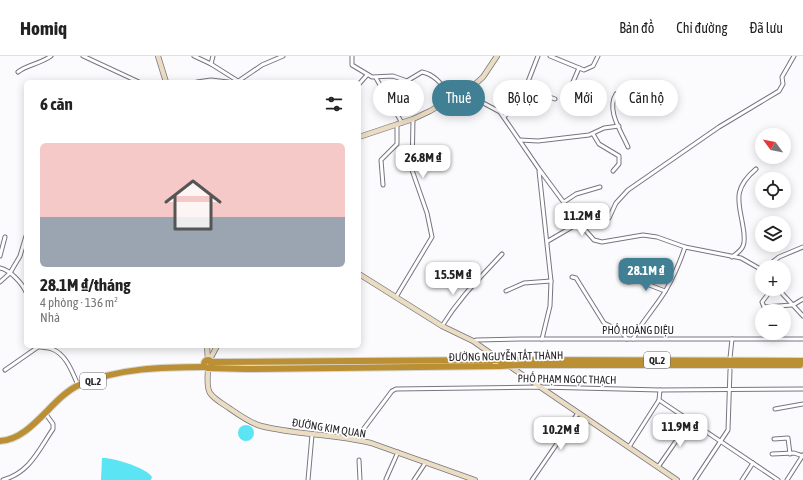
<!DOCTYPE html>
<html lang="vi">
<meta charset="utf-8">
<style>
body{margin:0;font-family:"Asap Condensed",sans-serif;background:#f6f6f6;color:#222;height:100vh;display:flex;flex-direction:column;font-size:15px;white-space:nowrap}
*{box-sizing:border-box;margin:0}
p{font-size:13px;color:#767676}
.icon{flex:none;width:22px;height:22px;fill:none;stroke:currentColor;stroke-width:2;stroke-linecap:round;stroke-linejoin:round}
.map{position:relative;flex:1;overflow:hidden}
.sheet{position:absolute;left:24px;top:24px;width:337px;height:268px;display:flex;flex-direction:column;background:#fff;border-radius:6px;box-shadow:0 2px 10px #0003}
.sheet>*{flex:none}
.banner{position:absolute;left:373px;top:24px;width:370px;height:36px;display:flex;gap:8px}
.needle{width:26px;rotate:302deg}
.fabs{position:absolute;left:755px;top:72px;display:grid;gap:8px}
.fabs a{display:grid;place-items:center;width:36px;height:36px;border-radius:50%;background:#fff;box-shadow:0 2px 10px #0003;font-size:20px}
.price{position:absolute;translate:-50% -34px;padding:0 9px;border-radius:8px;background:#fff;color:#222;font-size:13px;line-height:26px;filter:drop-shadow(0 1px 2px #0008)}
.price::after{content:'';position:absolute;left:50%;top:24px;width:12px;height:9px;margin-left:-6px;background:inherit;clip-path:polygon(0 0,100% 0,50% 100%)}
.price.current{background:#407f94;color:#fff}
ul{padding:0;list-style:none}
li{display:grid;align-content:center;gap:8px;height:212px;padding:0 16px}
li+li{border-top:1px solid #e0e0e0}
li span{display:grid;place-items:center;height:124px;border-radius:6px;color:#555}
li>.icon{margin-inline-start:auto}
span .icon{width:72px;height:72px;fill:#fffc;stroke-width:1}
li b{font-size:17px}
h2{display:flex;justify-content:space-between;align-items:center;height:48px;padding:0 16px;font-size:17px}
.pill{padding:0 14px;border-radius:18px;background:#fff;box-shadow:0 2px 10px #0003;font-size:14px;line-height:36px}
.pill.current{background:#407f94;color:#fff}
header{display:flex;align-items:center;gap:24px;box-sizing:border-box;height:56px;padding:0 20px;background:#fff;border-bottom:1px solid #e0e0e0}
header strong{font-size:19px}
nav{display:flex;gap:22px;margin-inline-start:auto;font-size:14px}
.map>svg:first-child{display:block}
.water{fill:#5ae4f4}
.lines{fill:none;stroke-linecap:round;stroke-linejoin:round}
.street-casing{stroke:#787581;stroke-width:5}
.secondary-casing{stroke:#787581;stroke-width:6}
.highway-casing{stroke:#d8d8d8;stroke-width:8}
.street{stroke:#fff;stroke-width:3}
.secondary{stroke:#ebddc2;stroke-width:4.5}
.highway{stroke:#bb8f34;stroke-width:6}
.highway-bridge-casing{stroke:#d8d8d8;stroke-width:8;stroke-linecap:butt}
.highway-bridge{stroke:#bb8f34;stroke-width:6}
.labels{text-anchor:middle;stroke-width:3.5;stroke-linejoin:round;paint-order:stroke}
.shield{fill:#fff;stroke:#676669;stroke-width:1}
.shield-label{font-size:10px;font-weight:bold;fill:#262429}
.street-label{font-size:11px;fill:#262429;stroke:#fff}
</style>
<header>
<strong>Homiq</strong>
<nav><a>Bản đồ</a><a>Chỉ đường</a><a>Đã lưu</a></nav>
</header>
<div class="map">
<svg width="803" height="424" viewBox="0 0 803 424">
<rect width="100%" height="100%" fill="#fbfbfd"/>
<g class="water">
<circle cx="246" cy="377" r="8"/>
<path d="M102 402C112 401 147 412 152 421L151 424H101Z"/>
</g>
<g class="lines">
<g class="street-casing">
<g id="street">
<path d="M83 0 139 26"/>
<path d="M194 0 211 8"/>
<path d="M213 0 211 8 238 25"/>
<path d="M352 0V9L372 21 393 20 407 25 422 16C437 19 443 31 452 42"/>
<path d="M550 0 584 14 593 10 598 0"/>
<path d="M18 16C26 9 40 8 51 0"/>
<path d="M376 22 402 67"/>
<path d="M197 26 211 24 228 26"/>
<path d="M237 26 262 9 283 0"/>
<path d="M359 28 367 19"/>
<path d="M525 32 555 43"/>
<path d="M463 36 500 56 539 113 579 167 594 184 602 186 643 179 657 181 685 191 741 202 762 214"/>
<path d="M616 38C606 54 621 75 628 91"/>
<path d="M566 42 579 12"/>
<path d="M504 61 522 41 538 0"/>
<path d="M593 78 599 88 619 100V108L613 115"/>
<path d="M520 84 538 85 589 79 604 72 619 70"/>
<path d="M539 115 551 225 550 250 542 283"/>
<path d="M383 129 381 104 397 88V68"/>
<path d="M564 146 576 138 600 131"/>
<path d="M581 169 609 162 616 147 628 134 719 71 779 35 783 28 782 21 794 0"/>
<path d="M548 185 579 167"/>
<path d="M0 200 5 181"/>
<path d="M732 201C736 198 741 195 743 190 745 186 744 182 744 178 741 149 729 136 756 113"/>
<path d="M766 211 779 201 803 191"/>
<path d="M0 212C10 214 22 227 26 236"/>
<path d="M572 221 576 222 604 267 622 276 627 283"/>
<path d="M0 226 10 217 20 200 26 180"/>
<path d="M628 226 639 225 665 235"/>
<path d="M772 233 762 246 764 251 792 249"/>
<path d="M778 233 803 260"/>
<path d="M506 235 524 227 551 225"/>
<path d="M396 241 432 181 427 157 412 114 413 63"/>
<path d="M793 249 803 243"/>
<path d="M442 270C460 241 479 223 502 198"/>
<path d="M633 283C642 265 656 251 666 234 674 220 680 206 685 191"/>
<path d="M473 285 477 284 521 283H803"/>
<path d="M36 290C41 292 47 291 52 293 67 299 72 316 78 329"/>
<path d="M730 302 732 283"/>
<path d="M5 314 38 291"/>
<path d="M659 344 778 424"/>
<path d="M775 353 803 348"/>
<path d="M356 383 392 335 396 333 540 331 660 334 803 333"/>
<path d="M774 383 788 382 790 398"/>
<path d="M629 391 659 344 660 334"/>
<path d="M772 398 794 397 803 400"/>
<path d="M359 404 360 424"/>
<path d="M658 411 690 365"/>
<path d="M386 423 398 396"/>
<path d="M3 424C30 416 38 395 53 373V368L45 357"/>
<path d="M308 424 312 379"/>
<path d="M414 424 426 406"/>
<path d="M532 424 578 357"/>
<path d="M695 424 728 374 730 314"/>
<path d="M742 424 753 407"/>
<path d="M787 424 803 399"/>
</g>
</g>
<g class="secondary-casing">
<g id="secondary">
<path d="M158 0 166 26"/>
<path d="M359 81 413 63 430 55 473 30 483 21 497 0"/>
<path d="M359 218 442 270 473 285 500 304"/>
<path d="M207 290 208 305"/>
<path d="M209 305 217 290"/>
<path d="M508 309 677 424"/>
<path d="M208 312C208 319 206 331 210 337 214 343 223 348 229 352 239 359 250 367 261 370 297 379 335 378 371 387L475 424"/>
</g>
</g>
<g class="highway-casing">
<g id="highway">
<path d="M511 304 803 305"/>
<circle cx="208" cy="308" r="4"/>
<path d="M210 306 493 304"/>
<path d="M519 309H800"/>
<path d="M209 312 246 313 500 310"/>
<path d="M0 385C31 384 52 341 79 329 118 312 163 311 205 311"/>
</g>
</g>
<use href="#street" class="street"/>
<use href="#secondary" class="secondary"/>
<use href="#highway" class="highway"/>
<g class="highway-bridge-casing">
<g id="highway-bridge">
<path d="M493 304H511"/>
<path d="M500 310 519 309"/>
</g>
</g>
<use href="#highway-bridge" class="highway-bridge"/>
</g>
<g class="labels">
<g class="shield">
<rect x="644" y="296" width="26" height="16" rx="3"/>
<rect x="80" y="317" width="26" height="16" rx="3"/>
</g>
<g class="shield-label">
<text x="657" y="308">QL.2</text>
<text x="93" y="329">QL.2</text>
</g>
<g class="street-label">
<text x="638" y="278">PHỐ HOÀNG DIỆU</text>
<text transform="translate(506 300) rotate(-1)" y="4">ĐƯỜNG NGUYỄN TẤT THÀNH</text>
<text transform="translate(567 323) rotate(1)" y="4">PHỐ PHẠM NGỌC THẠCH</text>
<text transform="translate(329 372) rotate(9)" y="4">ĐƯỜNG KIM QUAN</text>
</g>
</g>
</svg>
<div class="fabs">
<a><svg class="needle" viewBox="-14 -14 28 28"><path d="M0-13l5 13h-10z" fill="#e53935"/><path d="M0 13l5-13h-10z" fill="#767676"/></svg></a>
<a><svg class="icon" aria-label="locate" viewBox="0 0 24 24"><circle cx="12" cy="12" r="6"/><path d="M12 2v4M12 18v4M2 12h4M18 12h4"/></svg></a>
<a><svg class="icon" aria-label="layers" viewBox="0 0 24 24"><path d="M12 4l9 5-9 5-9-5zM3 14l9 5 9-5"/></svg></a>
<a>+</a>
<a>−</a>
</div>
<b class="price" style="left:423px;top:123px">26.8M ₫</b>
<b class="price" style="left:582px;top:181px">11.2M ₫</b>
<b class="price current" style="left:646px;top:236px">28.1M ₫</b>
<b class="price" style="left:453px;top:240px">15.5M ₫</b>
<b class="price" style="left:680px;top:392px">11.9M ₫</b>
<b class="price" style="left:561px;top:395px">10.2M ₫</b>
<div class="banner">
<a class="pill">Mua</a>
<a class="pill current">Thuê</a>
<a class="pill">Bộ lọc</a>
<a class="pill">Mới</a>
<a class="pill">Căn hộ</a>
</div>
<section class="sheet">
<h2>6 căn<svg class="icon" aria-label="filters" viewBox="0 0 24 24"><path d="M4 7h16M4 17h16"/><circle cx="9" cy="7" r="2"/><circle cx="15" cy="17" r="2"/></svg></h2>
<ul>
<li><span style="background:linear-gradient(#f6c9c9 60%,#9aa5b1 0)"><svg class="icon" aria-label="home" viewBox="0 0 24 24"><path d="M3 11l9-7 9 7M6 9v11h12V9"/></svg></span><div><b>28.1M ₫/tháng</b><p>4 phòng · 136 m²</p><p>Nhà</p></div></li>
</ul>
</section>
</div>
